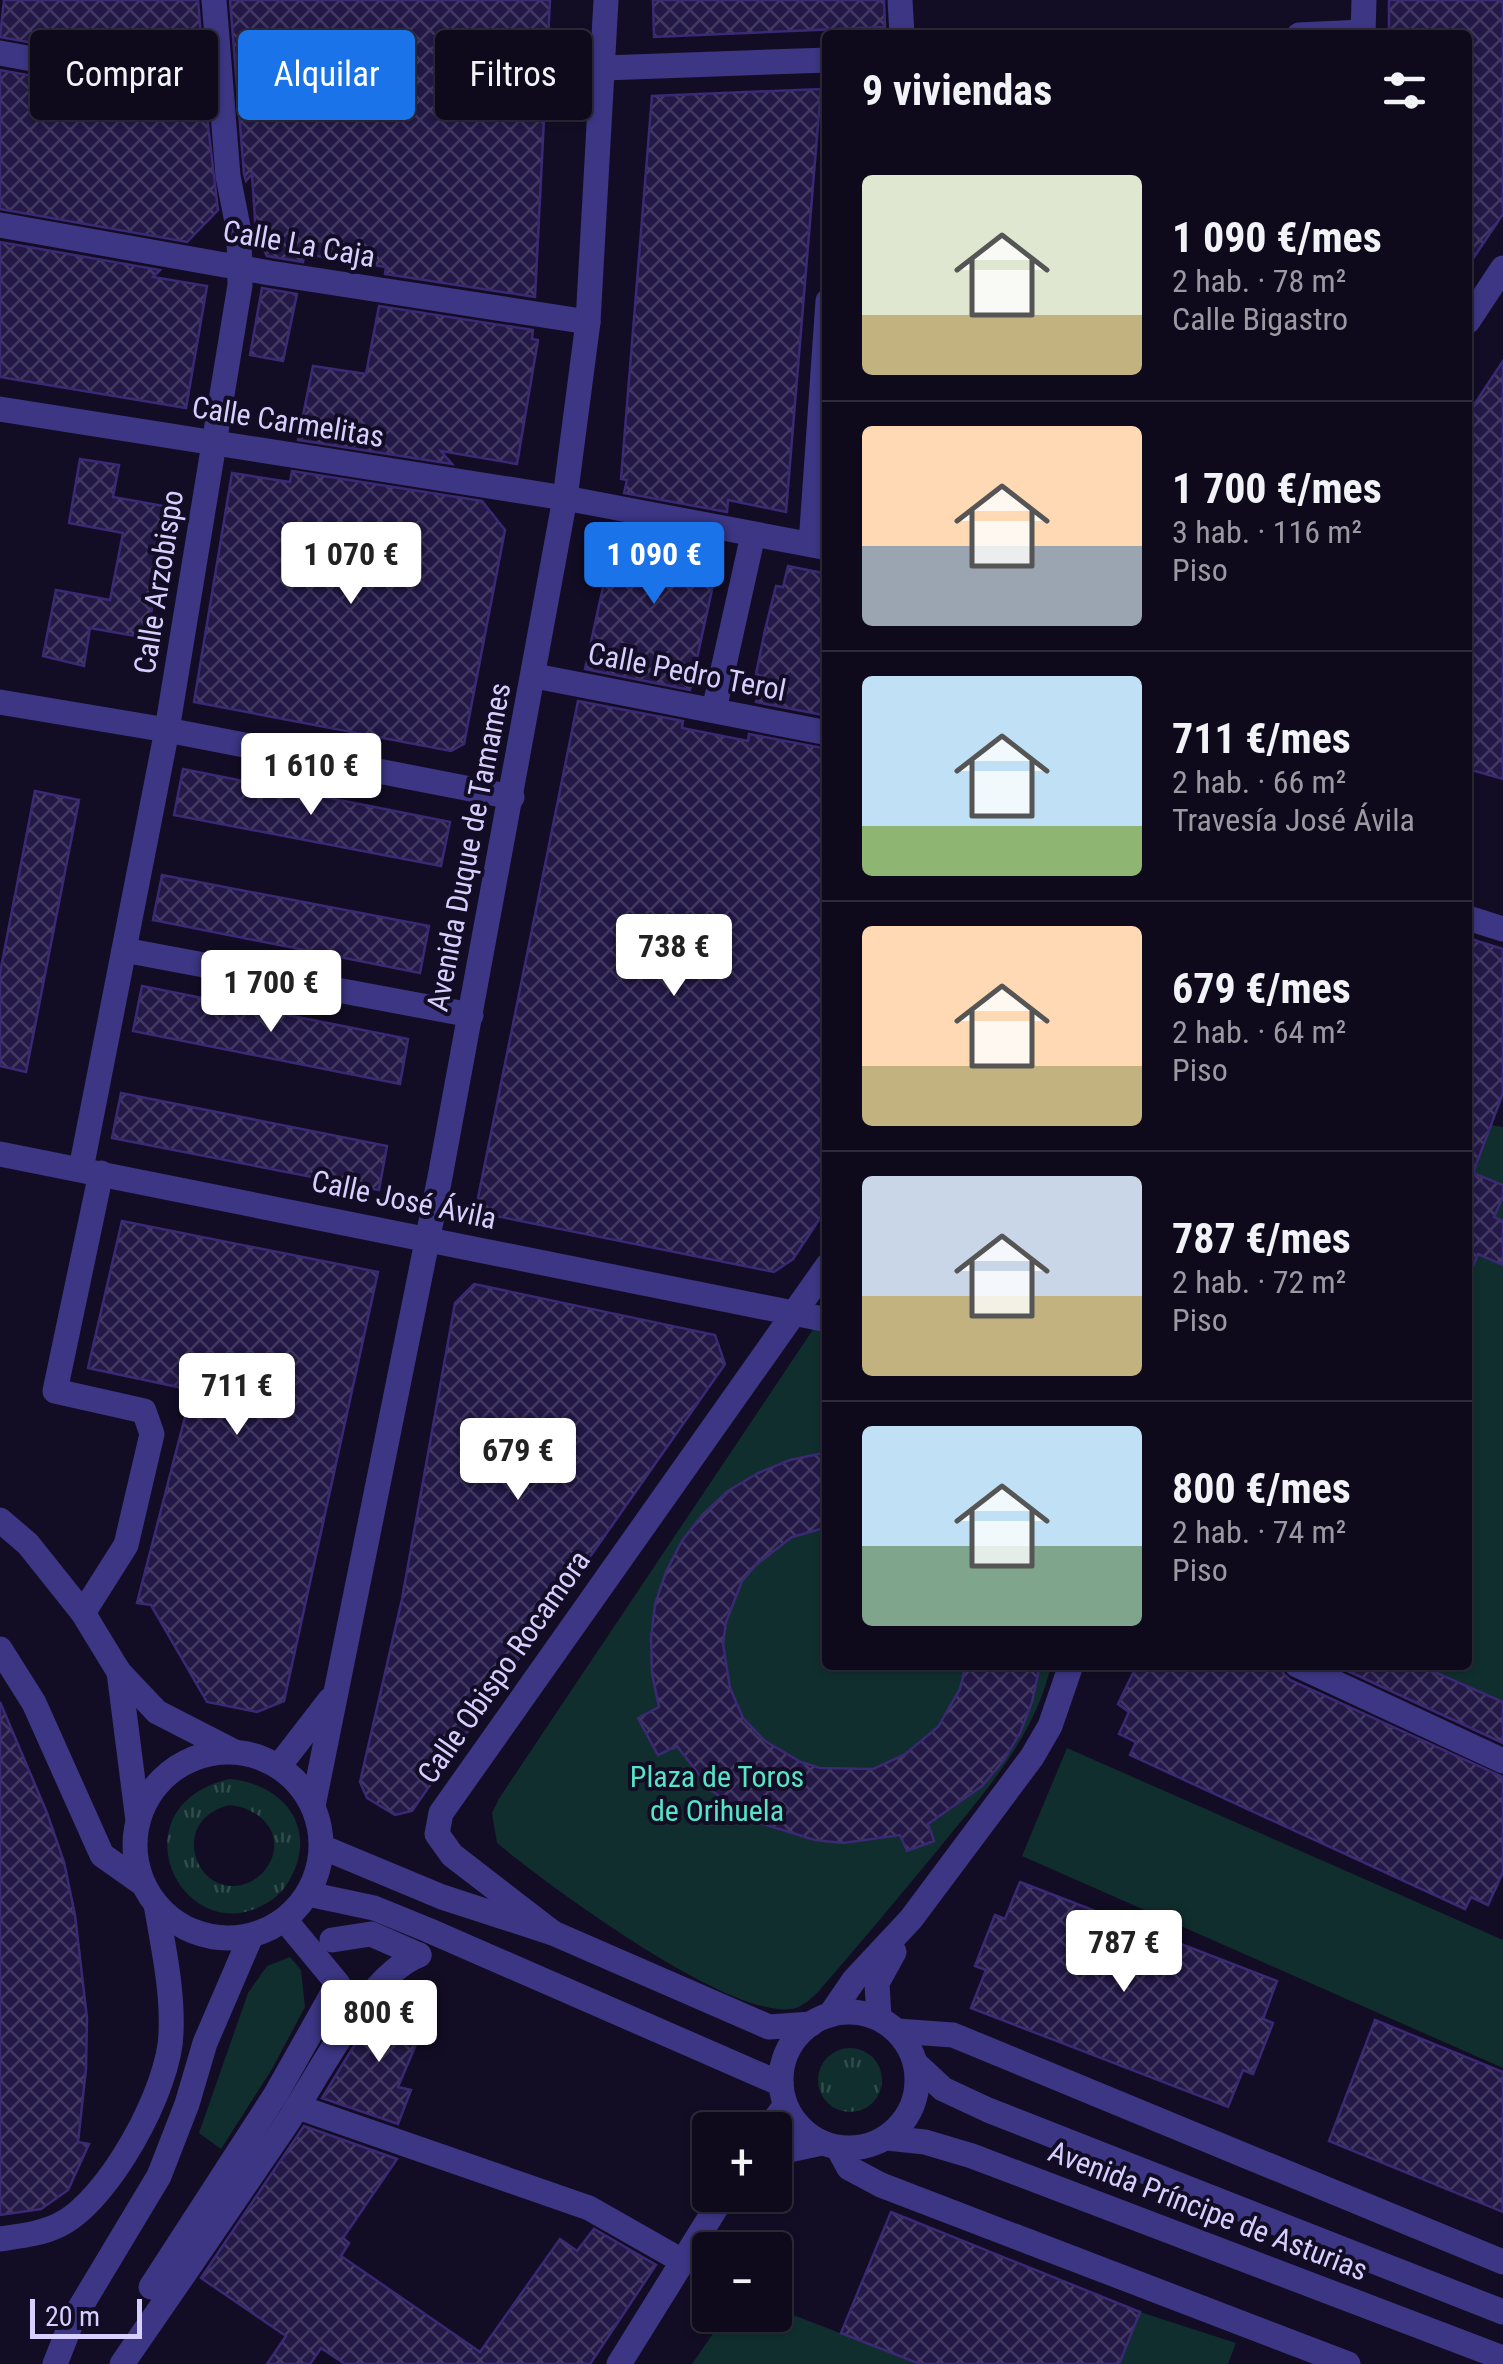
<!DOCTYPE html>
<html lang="es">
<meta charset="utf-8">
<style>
body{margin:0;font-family:"Roboto Condensed",sans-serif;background:#1c1828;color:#f1f3f6;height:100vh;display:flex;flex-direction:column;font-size:38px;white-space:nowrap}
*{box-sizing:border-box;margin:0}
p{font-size:32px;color:#9b9aa3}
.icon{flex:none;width:55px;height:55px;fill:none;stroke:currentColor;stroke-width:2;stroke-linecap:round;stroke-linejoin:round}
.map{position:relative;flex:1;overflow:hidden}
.panel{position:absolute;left:822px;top:30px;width:650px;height:1640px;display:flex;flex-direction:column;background:#0e0a1b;border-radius:10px;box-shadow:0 2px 8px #0004,0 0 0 2px #2e2b3a}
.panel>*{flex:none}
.guide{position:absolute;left:30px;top:30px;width:642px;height:90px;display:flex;gap:20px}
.buttons{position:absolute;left:692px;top:2112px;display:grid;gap:20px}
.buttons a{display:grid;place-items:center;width:100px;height:100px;border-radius:10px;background:#0e0a1b;box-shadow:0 2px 8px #0004,0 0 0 2px #2e2b3a;font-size:50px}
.scale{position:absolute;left:30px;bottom:25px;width:112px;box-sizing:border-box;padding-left:10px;border:5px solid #d7d0ff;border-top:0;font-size:28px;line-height:35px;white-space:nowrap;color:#d7d0ff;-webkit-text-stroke:8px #120d24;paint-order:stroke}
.price{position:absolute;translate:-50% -85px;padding:0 22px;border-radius:10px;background:#fff;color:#222;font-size:32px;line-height:65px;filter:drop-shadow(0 2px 5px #0008)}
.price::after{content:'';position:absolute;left:50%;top:60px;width:30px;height:22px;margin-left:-15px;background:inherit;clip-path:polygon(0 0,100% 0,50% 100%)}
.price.on{background:#1a73e8;color:#fff}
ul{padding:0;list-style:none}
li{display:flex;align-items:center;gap:30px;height:250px;padding:0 40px}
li+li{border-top:2px solid #2e2b3a}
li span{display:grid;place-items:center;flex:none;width:280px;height:200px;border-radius:10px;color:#555}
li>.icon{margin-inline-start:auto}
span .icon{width:120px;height:120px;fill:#fffc;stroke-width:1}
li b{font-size:42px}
h2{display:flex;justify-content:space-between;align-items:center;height:120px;padding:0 40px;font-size:42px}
.chip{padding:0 35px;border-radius:10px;background:#0e0a1b;box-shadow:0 2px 8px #0004,0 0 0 2px #2e2b3a;font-size:35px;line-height:90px}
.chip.on{background:#1a73e8;color:#fff}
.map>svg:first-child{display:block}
.grass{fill:url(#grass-tufts);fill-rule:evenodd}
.green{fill:#102e2e}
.building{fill:url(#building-cross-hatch);stroke:#3b2973;stroke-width:2.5}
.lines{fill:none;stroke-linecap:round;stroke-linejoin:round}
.pedestrian{stroke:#3c3685;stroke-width:25}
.minor{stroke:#3c3685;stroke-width:25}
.tertiary{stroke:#3c3685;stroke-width:25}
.labels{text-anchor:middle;stroke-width:8;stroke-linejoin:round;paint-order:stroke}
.street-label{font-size:30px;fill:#d7d0ff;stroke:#120d24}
.park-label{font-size:30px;fill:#56e5c7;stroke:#120d24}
</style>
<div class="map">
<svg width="1503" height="2364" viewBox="0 0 1503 2364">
<defs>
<pattern id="grass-tufts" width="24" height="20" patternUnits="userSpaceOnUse" patternTransform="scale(2.5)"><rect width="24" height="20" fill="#102e2e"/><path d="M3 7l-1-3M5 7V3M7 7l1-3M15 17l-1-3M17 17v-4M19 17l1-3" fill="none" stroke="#324b4d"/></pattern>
<pattern id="building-cross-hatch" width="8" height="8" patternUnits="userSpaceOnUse" patternTransform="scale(2.5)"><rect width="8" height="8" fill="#231846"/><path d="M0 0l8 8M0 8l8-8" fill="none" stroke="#423962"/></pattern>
</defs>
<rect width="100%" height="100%" fill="#120d24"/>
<g class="grass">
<path d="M229 1779C282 1783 319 1827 290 1879 283 1893 271 1902 257 1908 178 1942 116 1807 229 1779ZM230 1805C257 1808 282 1828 272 1858 268 1868 261 1876 252 1881 199 1908 164 1820 230 1805Z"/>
<circle cx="850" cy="2080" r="32"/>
</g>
<g class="green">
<path d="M1468 1122 1503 1127V1735L1353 1665H1468Z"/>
<path d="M827 1327 828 1665H1051C1035 1738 982 1795 936 1852 897 1899 858 1946 818 1992 810 1999 803 2007 792 2009 727 2018 548 1885 497 1843L492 1813 500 1797 814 1328Z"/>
<path d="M1067 1748 1503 1940V2068L1022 1856Z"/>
<path d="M290 1957 301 1970 305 2007 272 2069 221 2149 199 2133 248 1993 267 1966Z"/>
<path d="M775 2308 920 2364H692L726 2315H775Z"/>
<path d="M1140 2312 1236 2343 1228 2364H1119Z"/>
</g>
<g class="building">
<path d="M4 0H198L204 74 0 37Z"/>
<path d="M230 0H550L535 297 385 274 386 267 305 254 303 262 267 256 256 235 252 174 246 181 244 174Z"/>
<path d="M653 0H884L885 27 654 37Z"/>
<path d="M1389 0H1503V214L1468 266V35H1389Z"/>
<path d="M0 70 206 108 218 210 187 242 0 209Z"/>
<path d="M821 89 786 512 728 500 727 512 624 493 627 480 621 479 652 96Z"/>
<path d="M0 242 160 270 153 277 207 286 186 408 0 377Z"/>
<path d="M262 288 297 294 283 361 250 355Z"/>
<path d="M379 306 533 330 532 339 538 340 517 464 441 451 452 464 298 440 313 366 366 374Z"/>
<path d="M1503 361V779L1468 769V414Z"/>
<path d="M80 459 119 465 113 497 169 507 147 638 90 628 84 666 43 656 56 590 110 600 123 533 69 523Z"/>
<path d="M292 471 482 501 505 530 464 744 451 751 194 702 232 473 290 482Z"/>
<path d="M617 524 722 544 690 690 585 669Z"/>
<path d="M788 566 828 574V716L756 702 762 676 756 674 765 630 776 586 783 587Z"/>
<path d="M578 701 683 721 682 728 748 741 749 734 828 749V1206L793 1259 774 1272 491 1215 478 1198Z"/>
<path d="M183 769 450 822 441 866 174 815Z"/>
<path d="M35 791 79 800 26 1072 0 1066V973Z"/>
<path d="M162 875 429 926 420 973 153 920Z"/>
<path d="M1468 938 1503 949V1093L1473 1173 1503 1185V1197L1494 1217 1503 1221V1265L1478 1254 1468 1279Z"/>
<path d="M142 986 408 1039 400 1084 133 1031Z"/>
<path d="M121 1093 387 1146 379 1190 112 1138Z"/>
<path d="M122 1221 378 1272 284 1701 257 1712 207 1702 151 1605 137 1603 192 1390 88 1368Z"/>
<path d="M474 1284 715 1335 725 1364 412 1811 395 1815 367 1798 360 1782 402 1599 455 1303Z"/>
<path d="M828 1452V1527L792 1537 757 1564 742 1581 726 1622 723 1644 730 1688 743 1718 765 1741 801 1762 820 1768 873 1769 904 1755 938 1727 960 1689 966 1665H1040L1032 1702 1020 1733 1003 1761 982 1786 928 1824 934 1841 907 1851 900 1835 843 1843 815 1840 760 1823 712 1791 677 1746 658 1755 638 1718 659 1707 652 1673 651 1639 655 1604 666 1572 682 1541 703 1514 728 1491 758 1473 790 1460Z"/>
<path d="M1137 1665H1281L1283 1673 1290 1680 1503 1777V1872L1488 1905 1471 1897 1465 1909 1130 1755 1136 1742 1119 1734 1129 1712 1118 1704Z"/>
<path d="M1335 1665H1419L1503 1702V1743Z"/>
<path d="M0 1702 47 1813 64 1862 75 1915 87 2018 86 2069 78 2142 89 2144 68 2190 41 2209 0 2215Z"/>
<path d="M1020 1882 1277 1981 1263 2019 1273 2023 1253 2074 1243 2070 1228 2107 971 2008 986 1970 975 1966 995 1915 1005 1919Z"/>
<path d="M387 2001 427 2018 398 2087 411 2090 398 2124 322 2098 357 2041Z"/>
<path d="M1375 2020 1503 2072V2212L1329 2141Z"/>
<path d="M304 2126 397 2159 343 2238 349 2243 341 2256 480 2352 560 2239 577 2251 594 2229 656 2265 590 2364H345L321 2348 310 2364H267L286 2336 201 2278Z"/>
<path d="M891 2212 1140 2312 1119 2364H920L841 2333Z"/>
</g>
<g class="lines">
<g class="pedestrian">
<path d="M332 1940 371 1934 419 1955"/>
<path d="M298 2107 589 2208 684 2262"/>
<path d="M122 2364C176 2286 230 2207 283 2129 317 2080 365 1977 419 1955"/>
</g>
<g class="minor">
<path d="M900 0 902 35"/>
<path d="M1299 35 1363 32"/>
<path d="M1363 35 1364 0"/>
<path d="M0 53 221 94"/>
<path d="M604 68 828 60"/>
<path d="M0 225 270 273 588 322"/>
<path d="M0 409 565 498 828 548"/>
<path d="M811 544 828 301"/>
<path d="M535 676 828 733"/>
<path d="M0 702 167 730 512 797"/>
<path d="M714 710 753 535"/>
<path d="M1468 918 1503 929"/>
<path d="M124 950 471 1015"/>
<path d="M0 1154 828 1320"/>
<path d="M81 1169 167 730 240 285 239 232 228 176 214 0"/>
<path d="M83 1613 126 1545 152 1434 144 1411 55 1391 101 1173"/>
<path d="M0 1649 34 1703 102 1855 143 1884"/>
<path d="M1297 1665 1503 1761"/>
<path d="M830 2015 854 1980 911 1919 1032 1757 1050 1726 1071 1665"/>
<path d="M879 2018 877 1983 894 1952"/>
<path d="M897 2031 953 2035 1503 2262"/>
<path d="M767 2130 785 2106"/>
<path d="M838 2148 849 2168 881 2185 1348 2364"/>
<path d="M775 2153 822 2143"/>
<path d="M0 2239C20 2236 41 2234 59 2225 109 2201 170 2088 171 2033 173 1990 163 1946 156 1904"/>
<path d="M151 2287 276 2094 338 1984 285 1920"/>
<path d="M619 2364 724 2195"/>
</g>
<g class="tertiary">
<path d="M1468 321 1503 268"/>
<path d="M0 1520 28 1544 83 1613 119 1672 157 1712 233 1751"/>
<path d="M119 1672 138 1821"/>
<circle cx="228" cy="1845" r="93"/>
<path d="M279 1766 330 1700"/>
<path d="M313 1806 440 1177 565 498 588 322 606 0"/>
<path d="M322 1847 442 1897 553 1933 769 2027 811 2024"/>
<path d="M308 1894 374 1908 428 1930 781 2084"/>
<path d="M553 1933 452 1855 437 1834 441 1813 828 1265"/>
<circle cx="849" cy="2080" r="68"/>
<path d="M916 2064 943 2089 988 2110 1503 2312"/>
<path d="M887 2138 925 2142 972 2156 1503 2358"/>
<path d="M55 2364 72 2321 159 2176 187 2104 205 2043 251 1936"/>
</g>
</g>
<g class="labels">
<g class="street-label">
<text transform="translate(299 244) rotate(10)" y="10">Calle La Caja</text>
<text transform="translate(288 422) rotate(9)" y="10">Calle Carmelitas</text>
<text transform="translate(159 582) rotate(-81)" y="10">Calle Arzobispo</text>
<text transform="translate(687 672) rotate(11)" y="10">Calle Pedro Terol</text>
<text transform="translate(469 847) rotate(-79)" y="10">Avenida Duque de Tamames</text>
<text transform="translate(404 1200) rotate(12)" y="10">Calle José Ávila</text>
<text transform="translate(504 1667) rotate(-55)" y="10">Calle Obispo Rocamora</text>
<text transform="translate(1208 2211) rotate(21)" y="10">Avenida Príncipe de Asturias</text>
</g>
<g class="park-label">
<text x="717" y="1787">Plaza de Toros<tspan x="717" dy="34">de Orihuela</tspan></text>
</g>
</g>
</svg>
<div class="buttons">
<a>+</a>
<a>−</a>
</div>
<div class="scale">20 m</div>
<b class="price" style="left:351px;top:607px">1 070 €</b>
<b class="price on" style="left:654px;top:607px">1 090 €</b>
<b class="price" style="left:311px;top:818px">1 610 €</b>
<b class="price" style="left:674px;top:999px">738 €</b>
<b class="price" style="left:271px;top:1035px">1 700 €</b>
<b class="price" style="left:237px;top:1438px">711 €</b>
<b class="price" style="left:518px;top:1503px">679 €</b>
<b class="price" style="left:1124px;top:1995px">787 €</b>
<b class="price" style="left:379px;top:2065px">800 €</b>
<div class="guide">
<a class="chip">Comprar</a>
<a class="chip on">Alquilar</a>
<a class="chip">Filtros</a>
</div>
<section class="panel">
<h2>9 viviendas<svg class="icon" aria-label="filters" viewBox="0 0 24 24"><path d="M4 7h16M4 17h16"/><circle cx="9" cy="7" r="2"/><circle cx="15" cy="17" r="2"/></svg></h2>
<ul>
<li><span style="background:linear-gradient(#dfe7d0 70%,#c2b280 0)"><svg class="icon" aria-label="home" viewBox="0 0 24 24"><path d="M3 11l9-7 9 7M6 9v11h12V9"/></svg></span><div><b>1 090 €/mes</b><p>2 hab. · 78 m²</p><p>Calle Bigastro</p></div></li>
<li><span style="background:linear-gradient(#ffd9b3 60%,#9aa5b1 0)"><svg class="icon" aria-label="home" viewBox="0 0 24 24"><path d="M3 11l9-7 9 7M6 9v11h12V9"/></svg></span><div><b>1 700 €/mes</b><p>3 hab. · 116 m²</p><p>Piso</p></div></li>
<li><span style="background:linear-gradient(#bfe0f5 75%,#8fb573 0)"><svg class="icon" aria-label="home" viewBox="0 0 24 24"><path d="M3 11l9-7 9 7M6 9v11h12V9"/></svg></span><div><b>711 €/mes</b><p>2 hab. · 66 m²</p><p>Travesía José Ávila</p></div></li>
<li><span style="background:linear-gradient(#ffd9b3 70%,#c2b280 0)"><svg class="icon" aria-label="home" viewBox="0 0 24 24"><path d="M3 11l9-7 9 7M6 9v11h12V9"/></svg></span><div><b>679 €/mes</b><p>2 hab. · 64 m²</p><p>Piso</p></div></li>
<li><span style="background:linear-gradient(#c9d6e8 60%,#c2b280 0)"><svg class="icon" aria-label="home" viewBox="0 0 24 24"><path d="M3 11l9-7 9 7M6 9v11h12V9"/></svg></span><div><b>787 €/mes</b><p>2 hab. · 72 m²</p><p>Piso</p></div></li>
<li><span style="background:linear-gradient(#bfe0f5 60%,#7fa58c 0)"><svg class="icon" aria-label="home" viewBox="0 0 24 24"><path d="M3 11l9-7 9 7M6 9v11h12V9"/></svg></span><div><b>800 €/mes</b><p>2 hab. · 74 m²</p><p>Piso</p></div></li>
</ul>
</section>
</div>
